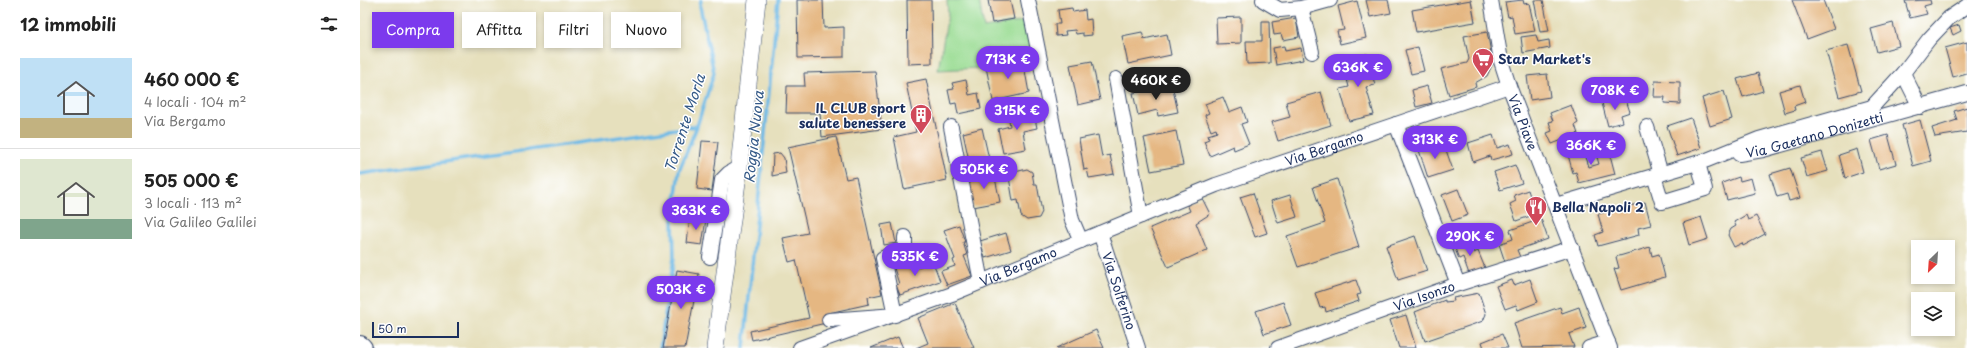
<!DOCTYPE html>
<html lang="it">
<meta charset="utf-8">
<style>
body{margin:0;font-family:"Playpen Sans",sans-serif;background:#f2f2f2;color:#222;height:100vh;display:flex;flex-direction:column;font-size:15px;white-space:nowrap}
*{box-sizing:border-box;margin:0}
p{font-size:13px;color:#767676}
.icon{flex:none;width:22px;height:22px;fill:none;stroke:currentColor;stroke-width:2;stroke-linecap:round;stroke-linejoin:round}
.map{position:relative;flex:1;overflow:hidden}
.sheet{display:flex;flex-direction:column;background:#fff;width:360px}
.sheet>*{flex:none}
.banner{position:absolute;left:12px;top:12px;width:380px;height:36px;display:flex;gap:8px}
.needle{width:26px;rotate:205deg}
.controls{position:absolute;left:1551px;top:240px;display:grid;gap:8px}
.controls a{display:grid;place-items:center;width:44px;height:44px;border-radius:0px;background:#fff;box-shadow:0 2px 6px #0003;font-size:20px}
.scale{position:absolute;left:12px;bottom:10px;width:87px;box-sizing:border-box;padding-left:4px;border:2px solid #1b2f5e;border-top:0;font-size:11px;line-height:14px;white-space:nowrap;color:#1b2f5e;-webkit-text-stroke:3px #fff;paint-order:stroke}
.price{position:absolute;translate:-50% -34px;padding:0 9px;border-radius:14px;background:#7c3aed;color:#fff;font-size:13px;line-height:26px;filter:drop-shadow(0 1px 2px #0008)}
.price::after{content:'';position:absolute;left:50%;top:24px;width:12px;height:9px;margin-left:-6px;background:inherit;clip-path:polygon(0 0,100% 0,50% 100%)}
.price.active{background:#222;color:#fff}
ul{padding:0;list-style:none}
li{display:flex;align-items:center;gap:12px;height:100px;padding:0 20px}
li+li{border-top:1px solid #e0e0e0}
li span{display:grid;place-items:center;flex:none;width:112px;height:80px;border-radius:0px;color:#555}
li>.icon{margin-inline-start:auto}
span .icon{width:48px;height:48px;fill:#fffc;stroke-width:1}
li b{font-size:17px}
h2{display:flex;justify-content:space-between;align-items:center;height:48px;padding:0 20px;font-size:17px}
.chip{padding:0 14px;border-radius:0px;background:#fff;box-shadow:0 2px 6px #0003;font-size:14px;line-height:36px}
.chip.active{background:#7c3aed;color:#fff}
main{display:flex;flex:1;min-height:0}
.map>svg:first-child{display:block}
.green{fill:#9adc93;stroke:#5a8678}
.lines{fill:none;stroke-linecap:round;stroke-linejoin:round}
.stream{stroke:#6dbae7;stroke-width:3.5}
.building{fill:#e5b782}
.minor-casing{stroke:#394a6c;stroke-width:16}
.major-casing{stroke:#394a6c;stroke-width:18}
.highway-casing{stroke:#394a6c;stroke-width:22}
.minor{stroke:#fff;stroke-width:14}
.major{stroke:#fff;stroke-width:17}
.highway{stroke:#fff;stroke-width:20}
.labels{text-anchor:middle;stroke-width:3;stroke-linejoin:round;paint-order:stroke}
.poi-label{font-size:13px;font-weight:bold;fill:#1b2f5e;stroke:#fff;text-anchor:start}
.street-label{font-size:13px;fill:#1b2f5e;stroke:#fff}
.water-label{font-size:14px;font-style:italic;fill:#345987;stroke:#fff}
</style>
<main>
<section class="sheet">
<h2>12 immobili<svg class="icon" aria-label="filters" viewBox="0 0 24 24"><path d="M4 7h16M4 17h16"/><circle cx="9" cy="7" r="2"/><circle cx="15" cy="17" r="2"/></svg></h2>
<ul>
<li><span style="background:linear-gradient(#bfe0f5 75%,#c2b280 0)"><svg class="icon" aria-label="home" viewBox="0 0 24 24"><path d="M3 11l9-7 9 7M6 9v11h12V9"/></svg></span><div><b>460 000 €</b><p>4 locali · 104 m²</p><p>Via Bergamo</p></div></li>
<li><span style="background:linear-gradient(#dfe7d0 75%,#7fa58c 0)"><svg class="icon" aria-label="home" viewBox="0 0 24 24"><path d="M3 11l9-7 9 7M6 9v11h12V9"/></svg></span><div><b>505 000 €</b><p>3 locali · 113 m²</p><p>Via Galileo Galilei</p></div></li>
</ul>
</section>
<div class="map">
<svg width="1607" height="348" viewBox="0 0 1607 348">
<rect width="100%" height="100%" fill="#fff"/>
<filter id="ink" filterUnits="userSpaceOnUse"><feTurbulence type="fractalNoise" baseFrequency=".025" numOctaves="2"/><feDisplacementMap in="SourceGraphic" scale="8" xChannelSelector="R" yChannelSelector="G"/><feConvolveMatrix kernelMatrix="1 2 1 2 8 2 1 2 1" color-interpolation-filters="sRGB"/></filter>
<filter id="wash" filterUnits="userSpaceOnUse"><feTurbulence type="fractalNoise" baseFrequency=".012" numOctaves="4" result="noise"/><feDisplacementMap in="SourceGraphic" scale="16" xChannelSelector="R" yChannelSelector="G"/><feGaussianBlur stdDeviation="0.9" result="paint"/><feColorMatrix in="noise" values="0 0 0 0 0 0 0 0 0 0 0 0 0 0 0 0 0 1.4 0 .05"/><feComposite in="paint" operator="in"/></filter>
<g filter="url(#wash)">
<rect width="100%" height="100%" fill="#e6e0bd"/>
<path class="green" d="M587 0H619L624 28 666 21 673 52 617 60 620 68 578 70 588 15Z"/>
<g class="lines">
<g class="stream">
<path d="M0 174 337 126"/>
<path d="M300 348 314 258 313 218 319 171 337 126 354 73 340 6 341 0"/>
<path d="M384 348 418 0"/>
</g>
</g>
<g id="blocks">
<g class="building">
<path d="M437 0H463L464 28 484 27V57L438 58Z"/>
<path d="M547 0H571L572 63 548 64Z"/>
<path d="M628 0H650L654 19 632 23Z"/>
<path d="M1006 0H1028L1031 13 1010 17Z"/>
<path d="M1111 0 1115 22 1056 32 1052 10Z"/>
<path d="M1163 0 1164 4 1169 3 1175 31 1155 34 1152 16 1148 17 1145 2Z"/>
<path d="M1174 0H1183L1189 31 1180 32Z"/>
<path d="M1432 0H1463L1474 29 1447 39Z"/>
<path d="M1570 0 1571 4 1564 6 1567 14 1550 18 1545 1Z"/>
<path d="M997 1 1006 38 980 44 977 31 984 30 978 6Z"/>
<path d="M712 8 713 12 725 10 726 20 731 19 732 35 723 36V33L716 34 715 30 705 31 706 35 696 36 695 24H700L698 10Z"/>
<path d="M881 17V43L857 44 856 18Z"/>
<path d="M936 18 939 37 923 40 921 34 914 35 912 22Z"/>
<path d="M902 21H909L910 63 887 64 886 41H902Z"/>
<path d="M1533 23 1539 46 1517 52 1511 29Z"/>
<path d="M1599 25 1601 31 1593 35 1590 28Z"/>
<path d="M782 32 784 39 807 34 811 55 768 64 762 36Z"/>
<path d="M1127 32 1133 63 1127 76 1115 83 1116 87 1089 95 1081 69 1107 63 1109 59 1104 36Z"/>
<path d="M1176 35 1178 42 1189 40 1190 48 1163 53 1161 37Z"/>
<path d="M1607 42V73L1593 77 1585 48Z"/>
<path d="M1488 45 1501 91 1479 97 1466 51Z"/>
<path d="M924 46 925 51 941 48 943 60 916 65 913 48Z"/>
<path d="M1058 47 1064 71 1051 74 1045 50Z"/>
<path d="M1007 54 1015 85 1006 87 1014 115 989 121 980 89 989 87 982 60Z"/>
<path d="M663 60 669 93 633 101 626 67Z"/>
<path d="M732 61 740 100 718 105 710 65Z"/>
<path d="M515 71 522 129 462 137 460 113H426L427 86H445L444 73Z"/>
<path d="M1398 73 1403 91 1383 97 1377 79Z"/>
<path d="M1187 74 1190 97 1170 100 1167 76Z"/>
<path d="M566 79 587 180 544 189 534 137 556 132 546 83Z"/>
<path d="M606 80 609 95 618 93 621 109 598 114 596 103 591 104 588 90 594 89 592 83Z"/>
<path d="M1295 81 1320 82V104L1304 103 1305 97H1294Z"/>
<path d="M812 85 818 112 798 116 797 110 778 115 773 93Z"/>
<path d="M1440 85 1445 102 1434 106 1435 110 1425 113 1419 91Z"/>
<path d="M1067 86 1072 103 1056 107 1052 90Z"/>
<path d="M1364 91 1372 119 1350 126 1342 98Z"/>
<path d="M961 92 971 125 918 141 912 122 930 117 926 102Z"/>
<path d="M863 97 869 112 882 107 887 122 881 124 889 144 874 150 873 146 850 156 844 141 849 139 848 135 857 132 856 129 851 131 845 115 849 113 845 104Z"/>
<path d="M1265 97 1270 112 1261 115 1263 122 1248 126 1242 103Z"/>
<path d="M1211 105 1218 123 1215 125 1218 134 1192 144 1187 133 1192 131 1189 122 1193 121 1190 113Z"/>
<path d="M1607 107V132L1575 137 1572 128 1597 120 1594 111Z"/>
<path d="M673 109 677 128 663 131 666 149 643 153 638 129 650 126 648 114Z"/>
<path d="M1331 118 1341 148 1317 156 1307 126Z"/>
<path d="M1560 120 1571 161 1553 166 1542 125Z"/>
<path d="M622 128 629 159 618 162 608 156 603 133Z"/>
<path d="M816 131 823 165 791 171 784 138Z"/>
<path d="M738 135 742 157 750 155 754 174 729 178 727 169 724 170 719 139Z"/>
<path d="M1133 135 1137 148 1150 144 1153 154 1131 160 1130 156 1113 162 1108 143Z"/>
<path d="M1528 135 1536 164 1519 169 1511 140Z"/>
<path d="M476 137 486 179 496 177 522 294 508 297 509 304 464 314 466 323 392 340 390 331 449 318 436 260 429 262 423 238 448 233 428 147Z"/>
<path d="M342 141 358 142 352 191 337 189Z"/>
<path d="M1070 143 1086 150 1093 170 1068 178 1058 147Z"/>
<path d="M1497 149 1503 172 1485 178 1479 155Z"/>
<path d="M1224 150 1229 167 1239 164 1236 154 1249 151 1255 174 1219 183 1216 172 1213 173 1208 155Z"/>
<path d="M1462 152 1468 171 1447 177 1441 158Z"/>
<path d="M420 153 424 158 426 173 412 176 413 154Z"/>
<path d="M1155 165 1162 183 1140 190 1134 172Z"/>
<path d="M1430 168 1440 198 1429 201 1427 194 1417 197 1410 174Z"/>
<path d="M667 169 672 172 674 184H677L682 212 679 218 667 220 661 216 658 200 653 201 649 177 651 173Z"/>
<path d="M634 173 640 202 613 207 607 179Z"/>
<path d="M1379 177 1380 181 1391 178 1395 193 1367 200 1362 183Z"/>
<path d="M977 179 999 247 938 267 927 236 965 223 953 187Z"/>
<path d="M1098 189 1108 215 1092 221 1082 195Z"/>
<path d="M1168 190 1176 214 1156 221 1150 204 1156 201 1154 195Z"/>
<path d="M893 193 907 233 895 237 880 197Z"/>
<path d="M930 195 937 217 918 223 911 201Z"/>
<path d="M842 198 850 214 836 223 847 250 808 267 790 228 830 211 827 204Z"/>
<path d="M1285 202 1291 225 1278 228 1279 235 1238 246 1235 235 1243 232 1238 214Z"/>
<path d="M1386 215 1388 220 1396 216 1405 234 1383 246 1382 243 1374 247 1368 235 1371 229 1376 226 1374 222Z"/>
<path d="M330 217 346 219 342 245 327 243Z"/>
<path d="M1341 217 1348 239 1329 245 1323 223Z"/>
<path d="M1181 219 1188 239 1157 250 1160 257 1145 262 1139 244 1153 239 1150 230Z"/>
<path d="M532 223 536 243 524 245 521 225Z"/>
<path d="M599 225 605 242H603L607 255 604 256 612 276 587 285 581 271 595 266 593 260 595 259 584 230Z"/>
<path d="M646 233 651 250 625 258 620 241Z"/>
<path d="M1055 236 1067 271 1038 280 1026 246Z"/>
<path d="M1109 240 1114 253 1118 251 1125 268 1109 274 1103 257 1099 259 1094 246Z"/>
<path d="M1290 247 1292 256 1299 254 1305 277 1261 290 1254 269 1259 268 1256 257Z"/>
<path d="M555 260 558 267 573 262 580 281 540 295 536 285 539 284 534 268Z"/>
<path d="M317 270 339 274 325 348H303Z"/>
<path d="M1170 279 1178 302 1158 310 1156 305 1145 309 1136 286 1152 280 1154 285Z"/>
<path d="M996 280 1001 294 997 295 999 301 966 312 965 307 960 308 955 293Z"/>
<path d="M1119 293 1126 314 1123 321 1065 341 1055 312 1085 300V302L1094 301 1093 298Z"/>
<path d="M923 302 931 325 904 334 896 311Z"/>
<path d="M595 303 614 348H556L568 343 558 318Z"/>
<path d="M1200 307 1202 313 1219 307 1226 328 1209 334 1214 347 1162 348 1154 323Z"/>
<path d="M1046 315 1056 348H1039L1030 320Z"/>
<path d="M736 330 744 348H696Z"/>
<path d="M1142 334 1148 348H1124L1122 342Z"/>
<path d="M538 337 543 348H511Z"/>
</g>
</g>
</g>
<g filter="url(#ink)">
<use href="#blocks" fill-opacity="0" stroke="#394a6c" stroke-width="1"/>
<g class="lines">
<g class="minor-casing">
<g id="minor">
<path d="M668 0 712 220 721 241"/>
<path d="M903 0 920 10 941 8 970 0"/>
<path id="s1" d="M1131 0 1141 61 1149 86 1250 348"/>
<path d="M941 8 952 52"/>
<path d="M1543 73 1560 107"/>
<path d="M756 79 781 216"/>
<path d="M1036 124 1098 284"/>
<path d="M591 127 621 282"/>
<path d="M1287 127 1301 174"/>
<path id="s2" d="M1379 154 1403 150 1607 93"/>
<path d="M1294 176 1302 202 1345 189 1338 163"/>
<path d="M1196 205 1347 160 1399 139 1512 107 1543 73 1569 39 1589 18 1607 6"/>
<path id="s3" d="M740 233 778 348"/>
<path d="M350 257 362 180 369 173 379 167"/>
<path d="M469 320 535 315 523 258 545 248V237"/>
<path id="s4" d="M440 348 592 294 856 185 1149 86"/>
<path id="s5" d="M918 348 1098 284 1212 248"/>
<path d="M1229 348 1248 342"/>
</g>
</g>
<g class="major-casing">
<path id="major" d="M355 348 379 167 397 0"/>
</g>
<g class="highway-casing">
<path id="highway" d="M0 346 2 348"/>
</g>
<use href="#minor" class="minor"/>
<use href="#major" class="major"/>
<use href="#highway" class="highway"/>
</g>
</g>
<defs>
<g id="supermarket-pin" transform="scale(1.15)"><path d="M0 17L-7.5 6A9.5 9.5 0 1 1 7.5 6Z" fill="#d1495b" stroke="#fff"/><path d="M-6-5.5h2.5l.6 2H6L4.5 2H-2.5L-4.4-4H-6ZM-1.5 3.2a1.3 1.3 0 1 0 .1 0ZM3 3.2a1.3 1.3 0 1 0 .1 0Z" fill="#fff"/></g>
<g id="building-pin" transform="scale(1.15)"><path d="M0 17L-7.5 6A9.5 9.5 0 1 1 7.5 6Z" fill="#d1495b" stroke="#fff"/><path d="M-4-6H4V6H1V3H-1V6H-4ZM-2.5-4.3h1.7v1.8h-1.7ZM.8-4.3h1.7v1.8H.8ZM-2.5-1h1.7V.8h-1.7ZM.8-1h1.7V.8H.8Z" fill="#fff"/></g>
<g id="restaurant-pin" transform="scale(1.15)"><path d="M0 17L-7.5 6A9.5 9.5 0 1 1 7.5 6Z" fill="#d1495b" stroke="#fff"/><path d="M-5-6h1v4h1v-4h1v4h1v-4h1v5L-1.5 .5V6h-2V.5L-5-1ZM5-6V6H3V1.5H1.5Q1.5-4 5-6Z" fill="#fff"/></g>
</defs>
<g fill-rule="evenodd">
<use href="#supermarket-pin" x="1123" y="59"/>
<use href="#building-pin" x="561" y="115"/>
<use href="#restaurant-pin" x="1176" y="207"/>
</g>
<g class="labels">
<g class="poi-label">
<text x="1138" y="64">Star Market's</text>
<text x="546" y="113" text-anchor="end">IL CLUB sport<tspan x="546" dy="15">salute benessere</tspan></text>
<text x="1192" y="212">Bella Napoli 2</text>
</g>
<g class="street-label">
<text dy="5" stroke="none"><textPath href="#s1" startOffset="127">Via Piave</textPath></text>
<text dy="5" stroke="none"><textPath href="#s2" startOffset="78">Via Gaetano Donizetti</textPath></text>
<text dy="5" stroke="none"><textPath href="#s4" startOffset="561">Via Bergamo</textPath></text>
<text dy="5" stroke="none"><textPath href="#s4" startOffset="233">Via Bergamo</textPath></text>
<text dy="5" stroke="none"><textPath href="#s3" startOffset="61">Via Solferino</textPath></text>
<text dy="5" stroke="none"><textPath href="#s5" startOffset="155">Via Isonzo</textPath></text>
</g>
<g class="water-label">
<text transform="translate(325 123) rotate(-72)" y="5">Torrente Morla</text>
<text transform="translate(394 137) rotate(-84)" y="5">Roggia Nuova</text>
</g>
</g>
</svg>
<div class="controls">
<a><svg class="needle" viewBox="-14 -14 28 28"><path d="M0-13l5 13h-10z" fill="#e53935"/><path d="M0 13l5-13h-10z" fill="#767676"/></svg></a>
<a><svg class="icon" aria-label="layers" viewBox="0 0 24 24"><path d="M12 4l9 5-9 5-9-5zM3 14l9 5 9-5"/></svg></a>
</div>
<div class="scale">50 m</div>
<b class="price" style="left:648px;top:80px">713K €</b>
<b class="price" style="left:998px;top:88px">636K €</b>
<b class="price active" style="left:796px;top:101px">460K €</b>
<b class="price" style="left:1255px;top:111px">708K €</b>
<b class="price" style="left:657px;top:131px">315K €</b>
<b class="price" style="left:1075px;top:160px">313K €</b>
<b class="price" style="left:1231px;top:166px">366K €</b>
<b class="price" style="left:624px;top:190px">505K €</b>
<b class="price" style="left:336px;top:231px">363K €</b>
<b class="price" style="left:1110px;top:257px">290K €</b>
<b class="price" style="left:555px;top:277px">535K €</b>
<b class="price" style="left:321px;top:310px">503K €</b>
<div class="banner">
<a class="chip active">Compra</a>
<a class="chip">Affitta</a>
<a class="chip">Filtri</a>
<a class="chip">Nuovo</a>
</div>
</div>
</main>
